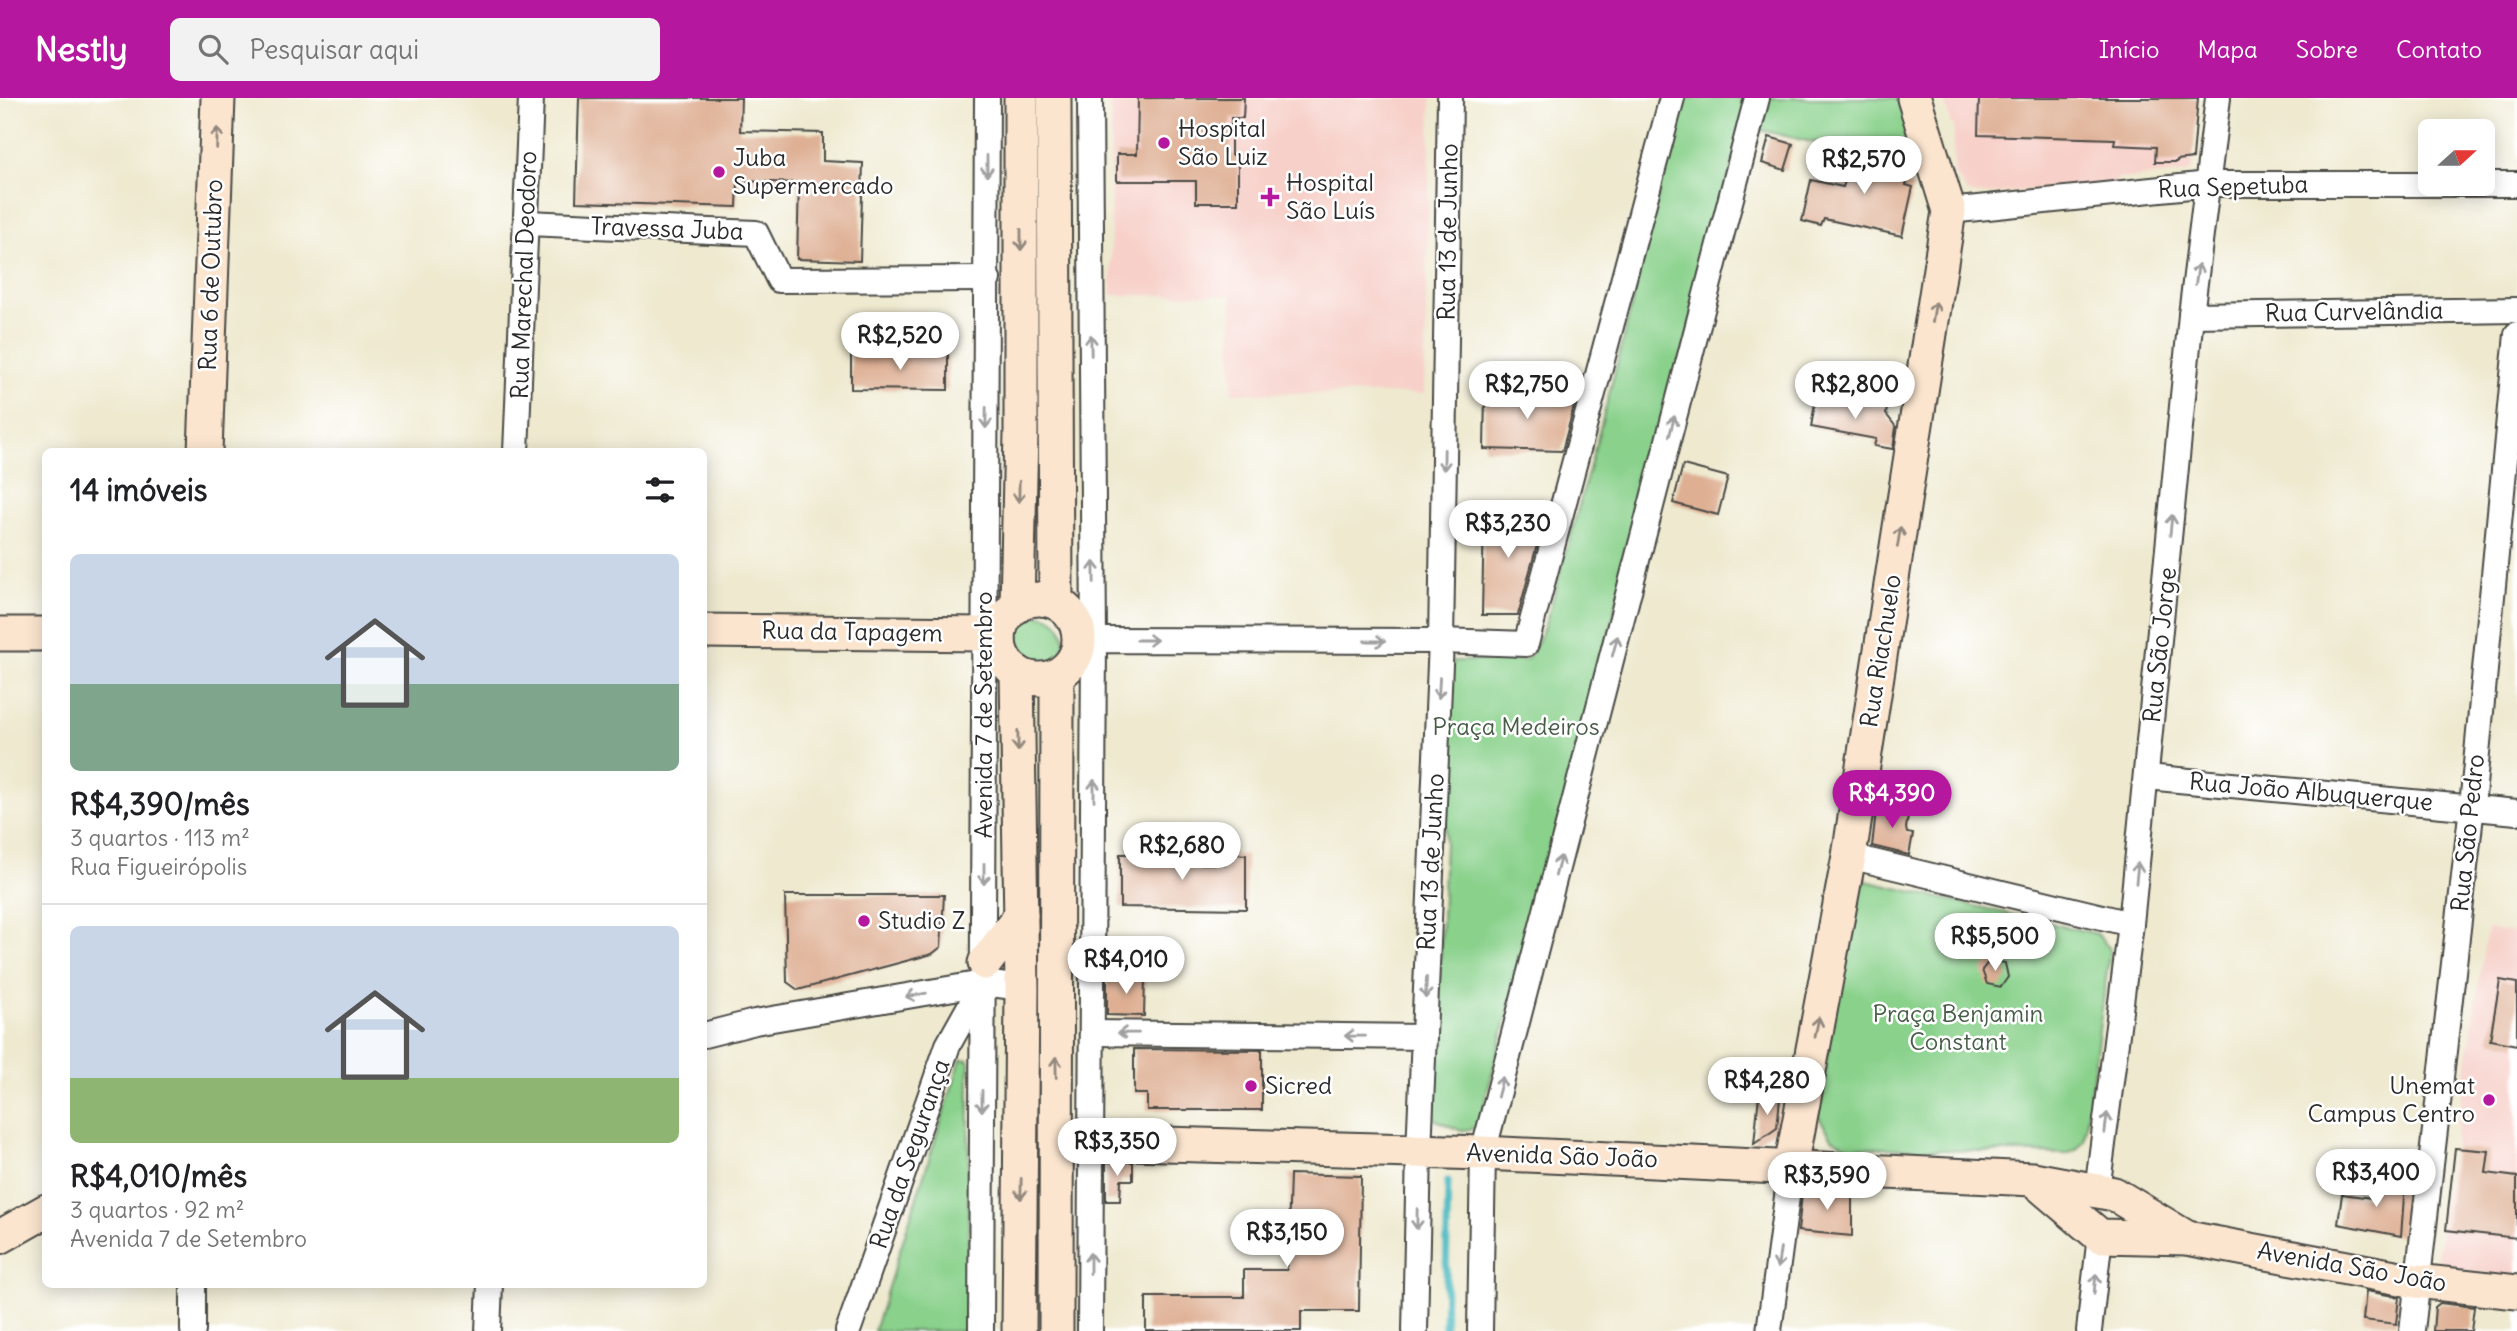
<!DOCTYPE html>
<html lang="pt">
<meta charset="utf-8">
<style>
body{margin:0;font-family:Delius,sans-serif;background:#f2f2f2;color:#202124;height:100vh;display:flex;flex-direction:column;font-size:26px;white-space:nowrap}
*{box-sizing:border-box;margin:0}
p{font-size:23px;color:#757577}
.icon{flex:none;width:38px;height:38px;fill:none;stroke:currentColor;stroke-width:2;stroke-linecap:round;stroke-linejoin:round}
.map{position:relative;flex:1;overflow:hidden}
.side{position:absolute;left:42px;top:350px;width:665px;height:840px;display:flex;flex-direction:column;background:#fff;border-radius:10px;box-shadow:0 4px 18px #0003}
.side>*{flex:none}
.needle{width:46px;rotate:69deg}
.buttons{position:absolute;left:2418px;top:21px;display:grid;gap:14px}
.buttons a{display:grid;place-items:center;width:77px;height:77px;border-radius:10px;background:#fff;box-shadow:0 4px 18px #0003;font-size:35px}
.price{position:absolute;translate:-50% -60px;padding:0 16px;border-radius:24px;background:#fff;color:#222;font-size:23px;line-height:46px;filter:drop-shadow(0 2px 4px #0008)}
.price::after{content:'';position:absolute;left:50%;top:42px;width:21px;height:16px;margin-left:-10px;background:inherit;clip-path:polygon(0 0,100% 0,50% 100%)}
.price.active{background:#b5179e;color:#fff}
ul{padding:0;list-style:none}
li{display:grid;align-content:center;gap:14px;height:371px;padding:0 28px}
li+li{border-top:2px solid #e0e0e0}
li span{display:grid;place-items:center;height:217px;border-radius:10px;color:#555}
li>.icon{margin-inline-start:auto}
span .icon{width:126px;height:126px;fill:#fffc;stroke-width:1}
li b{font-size:30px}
h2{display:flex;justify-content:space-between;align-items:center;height:84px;padding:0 28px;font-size:30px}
header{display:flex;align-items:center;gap:42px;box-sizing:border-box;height:98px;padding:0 35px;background:#b5179e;color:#fff}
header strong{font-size:33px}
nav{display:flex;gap:38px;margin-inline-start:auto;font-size:24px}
.search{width:490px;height:63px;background:#f2f2f2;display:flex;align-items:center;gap:18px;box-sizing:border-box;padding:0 24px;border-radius:10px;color:#757577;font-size:26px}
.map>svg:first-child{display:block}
.built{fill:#f7d0c9}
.green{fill:#8ad18c;stroke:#5a7e5c;stroke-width:2}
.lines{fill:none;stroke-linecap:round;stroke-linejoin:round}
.stream{stroke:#4bbac1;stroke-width:7}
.building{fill:#deaf93}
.street-casing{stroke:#484844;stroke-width:28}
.secondary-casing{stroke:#484844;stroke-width:37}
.street{stroke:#fff;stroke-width:24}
.secondary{stroke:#fbe5cf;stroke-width:33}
.oneway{stroke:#93887d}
.oneway2{stroke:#a0a0a0}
.poi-dot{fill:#b5179e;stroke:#fff;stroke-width:2.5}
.labels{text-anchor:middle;stroke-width:5;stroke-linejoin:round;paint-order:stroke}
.poi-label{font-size:24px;fill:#2b2b2b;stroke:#fff;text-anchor:start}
.street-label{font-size:24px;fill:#2b2b2b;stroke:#fff}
.park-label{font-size:24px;fill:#485d48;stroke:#fff}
</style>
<header>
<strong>Nestly</strong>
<div class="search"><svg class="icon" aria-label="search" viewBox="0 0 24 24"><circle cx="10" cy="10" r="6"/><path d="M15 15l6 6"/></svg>Pesquisar aqui</div>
<nav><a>Início</a><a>Mapa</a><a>Sobre</a><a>Contato</a></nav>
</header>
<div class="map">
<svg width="2517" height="1233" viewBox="0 0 2517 1233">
<rect width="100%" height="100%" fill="#fff"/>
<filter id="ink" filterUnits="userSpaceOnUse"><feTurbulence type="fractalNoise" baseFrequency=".0143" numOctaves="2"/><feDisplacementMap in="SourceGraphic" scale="14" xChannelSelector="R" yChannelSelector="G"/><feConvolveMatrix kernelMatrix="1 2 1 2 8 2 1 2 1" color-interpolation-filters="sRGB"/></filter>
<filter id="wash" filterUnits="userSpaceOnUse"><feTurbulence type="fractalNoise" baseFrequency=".00686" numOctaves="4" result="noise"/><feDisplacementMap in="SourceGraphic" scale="28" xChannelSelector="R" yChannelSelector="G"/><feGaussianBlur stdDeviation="1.57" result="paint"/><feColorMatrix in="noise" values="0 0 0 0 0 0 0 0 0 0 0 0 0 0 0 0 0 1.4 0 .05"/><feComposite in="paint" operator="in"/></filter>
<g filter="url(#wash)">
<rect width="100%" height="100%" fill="#eee9cf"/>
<g class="built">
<path d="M1111 0H1431L1424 296 1232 295V197H1111Z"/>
<path d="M1943 0H2198L2192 70 2187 75 2118 81 2115 85 1976 97 1968 94 1954 76V27L1951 26Z"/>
<path d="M2487 831 2517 835V1179L2436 1168Z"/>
</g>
<g class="green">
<path d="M1681 0H1750L1478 1029 1461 1033 1434 1021 1452 569 1454 563 1526 562C1546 542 1557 481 1566 453 1610 303 1645 152 1681 0Z"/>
<path d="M1768 0H1899L1922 70 1760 32Z"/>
<circle cx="1039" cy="542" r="25"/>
<path d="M1866 783 2097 836 2110 851 2084 1043 2076 1052 2067 1056 1848 1049 1832 1040 1818 1018 1852 796Z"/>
<path d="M961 961 969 962 968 1233H874Z"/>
</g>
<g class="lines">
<path class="stream" d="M1445 1233 1448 1083"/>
</g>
<g id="blocks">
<g class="building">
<path d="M579 0H741L740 33 823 35V63L863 65 860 163 797 161 799 85 738 83 737 109 576 104Z"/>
<path d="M1138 0H1244L1243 20H1231V57H1238V105H1196V83H1117V56H1137Z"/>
<path d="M1979 0H2198L2193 60 2177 62V64H2155L2156 49 2114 47 2115 41 1978 37Z"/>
<path d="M1769 39 1793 46 1785 72 1762 65Z"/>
<path d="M1855 54 1910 66 1906 87 1913 89 1902 138 1824 121 1821 128 1802 123 1811 82 1843 89Z"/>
<path d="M851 256 948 257V292L851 291Z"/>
<path d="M1485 295 1577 297 1562 353 1484 351Z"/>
<path d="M1816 299 1887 310 1886 316 1896 329 1893 351 1874 348 1876 341 1811 329Z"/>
<path d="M1683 367 1728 379 1718 417 1673 405Z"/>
<path d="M1484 415 1545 417 1518 517H1482Z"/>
<path d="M1877 705 1909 713 1906 730 1907 735 1913 736 1909 757 1872 748Z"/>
<path d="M1184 755V766H1225V755L1246 757V811L1120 809V756Z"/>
<path d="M785 797H944L941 849 932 856 798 892 787 884Z"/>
<path d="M1990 862 2005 865 2008 879 2001 889 1987 886 1982 872Z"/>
<path d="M1107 879 1145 880 1144 918 1107 917Z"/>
<path d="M2500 882 2517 885V947L2490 942Z"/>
<path d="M1134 951 1262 952V1012H1147V996H1134Z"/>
<path d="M1759 997 1780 1000 1777 1030 1754 1046Z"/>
<path d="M2455 1050 2489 1053 2486 1075 2517 1079V1140L2446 1132Z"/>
<path d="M1106 1064H1133V1082H1121L1120 1103H1106Z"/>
<path d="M1290 1076 1361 1078 1359 1213H1301V1233H1146V1199H1244V1172H1287Z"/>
<path d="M2374 1080 2405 1085 2401 1138 2338 1126 2342 1096 2372 1100Z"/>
<path d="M1810 1091 1852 1093V1138L1798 1133 1802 1097Z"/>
<path d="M2366 1193 2399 1199 2396 1226 2363 1222Z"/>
<path d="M2440 1205 2474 1209 2471 1233H2433L2435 1209Z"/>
</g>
</g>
</g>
<g filter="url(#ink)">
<use href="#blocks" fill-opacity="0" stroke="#484844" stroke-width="2"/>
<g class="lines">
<g class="street-casing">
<g id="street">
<path d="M1949 113 2209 86H2517"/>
<path d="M527 125 756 135 779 182 988 181"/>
<path d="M2191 217 2517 212"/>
<path d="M516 354 531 0"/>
<path d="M1079 546 1094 542 1441 543 1526 546 1672 0"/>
<path d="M2147 679 2517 714"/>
<path d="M1849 758 2131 826"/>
<path d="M1093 935 1424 939"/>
<path d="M704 937 755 924 983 885 1022 890"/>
<path d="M2097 1093 2131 826 2191 217 2218 0"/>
<path d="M193 1233V1186"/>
<path d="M488 1233 490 1186"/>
<path d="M848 1233 948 947 981 888"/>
<path d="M981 1233 987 0"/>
<path d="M1090 1233 1094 542 1090 0"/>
<path d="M1415 1233 1419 1053 1441 543 1450 0"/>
<path d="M1480 1233 1483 1055 1757 0"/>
<path d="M1769 1233 1791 1069"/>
<path d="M2089 1233 2100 1138"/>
<path d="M2412 1233 2472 708 2517 236"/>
</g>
</g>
<g class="secondary-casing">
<g id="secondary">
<path d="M1054 0 1056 504"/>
<path d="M205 354 218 0"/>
<circle cx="1039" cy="541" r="40"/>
<path d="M1017 508 1021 335V0"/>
<path d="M704 533 984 536 999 541"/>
<path d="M0 536H46"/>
<path d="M1017 574 1022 890 1019 1233"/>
<path d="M985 865 1021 817"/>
<path d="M1058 1043 1483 1055 2033 1081 2114 1096 2187 1140"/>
<path d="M1791 1069 1849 758 1949 113 1914 0"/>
<path d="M2034 1082 2100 1138 2187 1140 2416 1183 2517 1194"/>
<path d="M0 1139 46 1113"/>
<path d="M1056 1233 1057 578"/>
</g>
</g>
<use href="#street" class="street"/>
<use href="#secondary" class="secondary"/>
</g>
<defs><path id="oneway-shaft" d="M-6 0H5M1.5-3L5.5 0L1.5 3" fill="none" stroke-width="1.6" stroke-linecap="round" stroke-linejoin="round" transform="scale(1.75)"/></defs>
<g class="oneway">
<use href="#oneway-shaft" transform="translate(217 40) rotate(-88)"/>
<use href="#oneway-shaft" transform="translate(1021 142) rotate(90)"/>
<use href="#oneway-shaft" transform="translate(1934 214) rotate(-81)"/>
<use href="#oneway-shaft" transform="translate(1019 394) rotate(91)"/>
<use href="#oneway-shaft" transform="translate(1899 439) rotate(-81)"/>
<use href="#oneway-shaft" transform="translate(1018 643) rotate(89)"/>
<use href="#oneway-shaft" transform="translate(1817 929) rotate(-79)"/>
<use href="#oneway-shaft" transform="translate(1056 969) rotate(-91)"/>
<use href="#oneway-shaft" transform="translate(1021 1091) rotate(91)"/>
</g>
<g class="oneway2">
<use href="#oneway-shaft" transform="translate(987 68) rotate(90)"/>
<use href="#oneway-shaft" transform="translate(2197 176) rotate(-82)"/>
<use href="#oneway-shaft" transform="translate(1091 247) rotate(-91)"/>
<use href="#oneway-shaft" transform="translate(986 320) rotate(91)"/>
<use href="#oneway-shaft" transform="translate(1672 328) rotate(-75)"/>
<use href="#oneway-shaft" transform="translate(1444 362) rotate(91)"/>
<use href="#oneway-shaft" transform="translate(2171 427) rotate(-84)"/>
<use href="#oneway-shaft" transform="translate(1094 474) rotate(-91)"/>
<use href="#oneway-shaft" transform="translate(1147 542)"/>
<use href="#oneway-shaft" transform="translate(1375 543)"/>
<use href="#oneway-shaft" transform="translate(1615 548) rotate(-75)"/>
<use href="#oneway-shaft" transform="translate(1439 590) rotate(93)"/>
<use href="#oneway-shaft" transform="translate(1094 692) rotate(-90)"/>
<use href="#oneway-shaft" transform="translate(1558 768) rotate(-75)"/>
<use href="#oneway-shaft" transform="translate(2137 775) rotate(-84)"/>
<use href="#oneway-shaft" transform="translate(984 776) rotate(90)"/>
<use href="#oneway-shaft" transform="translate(1426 890) rotate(93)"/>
<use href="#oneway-shaft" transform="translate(916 897) rotate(170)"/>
<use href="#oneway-shaft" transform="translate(1128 935) rotate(-179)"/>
<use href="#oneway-shaft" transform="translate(1355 938) rotate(-179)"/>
<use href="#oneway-shaft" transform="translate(1500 989) rotate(-75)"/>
<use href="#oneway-shaft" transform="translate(982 1003) rotate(90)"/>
<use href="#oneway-shaft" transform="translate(2106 1025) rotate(-83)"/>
<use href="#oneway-shaft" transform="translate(1417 1121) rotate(91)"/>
<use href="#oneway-shaft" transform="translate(1779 1160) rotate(98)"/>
<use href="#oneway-shaft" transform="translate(1090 1165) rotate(-90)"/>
<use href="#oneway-shaft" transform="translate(2095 1186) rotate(-84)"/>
</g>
</g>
<g class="poi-dot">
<circle cx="1164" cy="45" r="7"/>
<circle cx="719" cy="74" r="7"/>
<path d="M1266.5 88.5h7v7h7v7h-7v7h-7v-7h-7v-7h7z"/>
<circle cx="864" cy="823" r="7"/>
<circle cx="1251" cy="988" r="7"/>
<circle cx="2489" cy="1002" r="7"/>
</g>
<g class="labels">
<g class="poi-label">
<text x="1178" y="39">Hospital<tspan x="1178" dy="28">São Luiz</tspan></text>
<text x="733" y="68">Juba<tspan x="733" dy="28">Supermercado</tspan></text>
<text x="1286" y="93">Hospital<tspan x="1286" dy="28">São Luís</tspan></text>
<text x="878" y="831">Studio Z</text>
<text x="1265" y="996">Sicred</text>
<text x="2475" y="996" text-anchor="end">Unemat<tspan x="2475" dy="28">Campus Centro</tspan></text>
</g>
<g class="street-label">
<text transform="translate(2233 89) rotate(-2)" y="8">Rua Sepetuba</text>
<text transform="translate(667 131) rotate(2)" y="8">Travessa Juba</text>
<text transform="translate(1448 134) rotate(-89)" y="8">Rua 13 de Junho</text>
<text transform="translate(211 177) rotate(-88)" y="8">Rua 6 de Outubro</text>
<text transform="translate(524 177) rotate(-88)" y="8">Rua Marechal Deodoro</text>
<text transform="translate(2354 214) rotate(-1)" y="8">Rua Curvelândia</text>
<text transform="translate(852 534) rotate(1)" y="8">Rua da Tapagem</text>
<text transform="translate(2160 547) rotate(-84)" y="8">Rua São Jorge</text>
<text transform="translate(1881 553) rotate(-81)" y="8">Rua Riachuelo</text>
<text transform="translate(984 617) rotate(-90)" y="8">Avenida 7 de Setembro</text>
<text transform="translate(2311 694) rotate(5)" y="8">Rua João Albuquerque</text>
<text transform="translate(2468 735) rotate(-84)" y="8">Rua São Pedro</text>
<text transform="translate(1431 764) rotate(-87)" y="8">Rua 13 de Junho</text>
<text transform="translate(910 1056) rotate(-71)" y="8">Rua da Segurança</text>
<text transform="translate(1562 1058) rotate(2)" y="8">Avenida São João</text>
<text transform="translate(2352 1169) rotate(10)" y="8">Avenida São João</text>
</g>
<g class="park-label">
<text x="1516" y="637">Praça Medeiros</text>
<text x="1958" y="924">Praça Benjamin<tspan x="1958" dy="28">Constant</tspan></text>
</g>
</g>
</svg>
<div class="buttons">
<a><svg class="needle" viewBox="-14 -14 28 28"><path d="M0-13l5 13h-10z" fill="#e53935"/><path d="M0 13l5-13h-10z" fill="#757577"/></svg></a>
</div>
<b class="price" style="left:1864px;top:98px">R$2,570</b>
<b class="price" style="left:900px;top:274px">R$2,520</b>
<b class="price" style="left:1527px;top:323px">R$2,750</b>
<b class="price" style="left:1855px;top:323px">R$2,800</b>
<b class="price" style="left:1508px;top:462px">R$3,230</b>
<b class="price active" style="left:1892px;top:732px">R$4,390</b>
<b class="price" style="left:1182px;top:784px">R$2,680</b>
<b class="price" style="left:1995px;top:875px">R$5,500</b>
<b class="price" style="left:1126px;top:898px">R$4,010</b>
<b class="price" style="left:1767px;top:1019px">R$4,280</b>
<b class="price" style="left:1117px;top:1080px">R$3,350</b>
<b class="price" style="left:2376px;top:1111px">R$3,400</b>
<b class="price" style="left:1827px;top:1114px">R$3,590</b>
<b class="price" style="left:1287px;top:1171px">R$3,150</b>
<section class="side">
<h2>14 imóveis<svg class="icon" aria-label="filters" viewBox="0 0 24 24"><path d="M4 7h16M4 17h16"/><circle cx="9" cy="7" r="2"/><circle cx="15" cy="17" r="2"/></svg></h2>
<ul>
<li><span style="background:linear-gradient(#c9d6e8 60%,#7fa58c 0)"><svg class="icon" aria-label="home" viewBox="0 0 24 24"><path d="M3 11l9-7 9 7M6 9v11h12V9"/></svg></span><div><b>R$4,390/mês</b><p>3 quartos · 113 m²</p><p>Rua Figueirópolis</p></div></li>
<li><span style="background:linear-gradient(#c9d6e8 70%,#8fb573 0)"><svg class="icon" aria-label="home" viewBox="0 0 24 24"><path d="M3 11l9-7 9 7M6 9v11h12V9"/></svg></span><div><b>R$4,010/mês</b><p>3 quartos · 92 m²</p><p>Avenida 7 de Setembro</p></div></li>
</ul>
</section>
</div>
